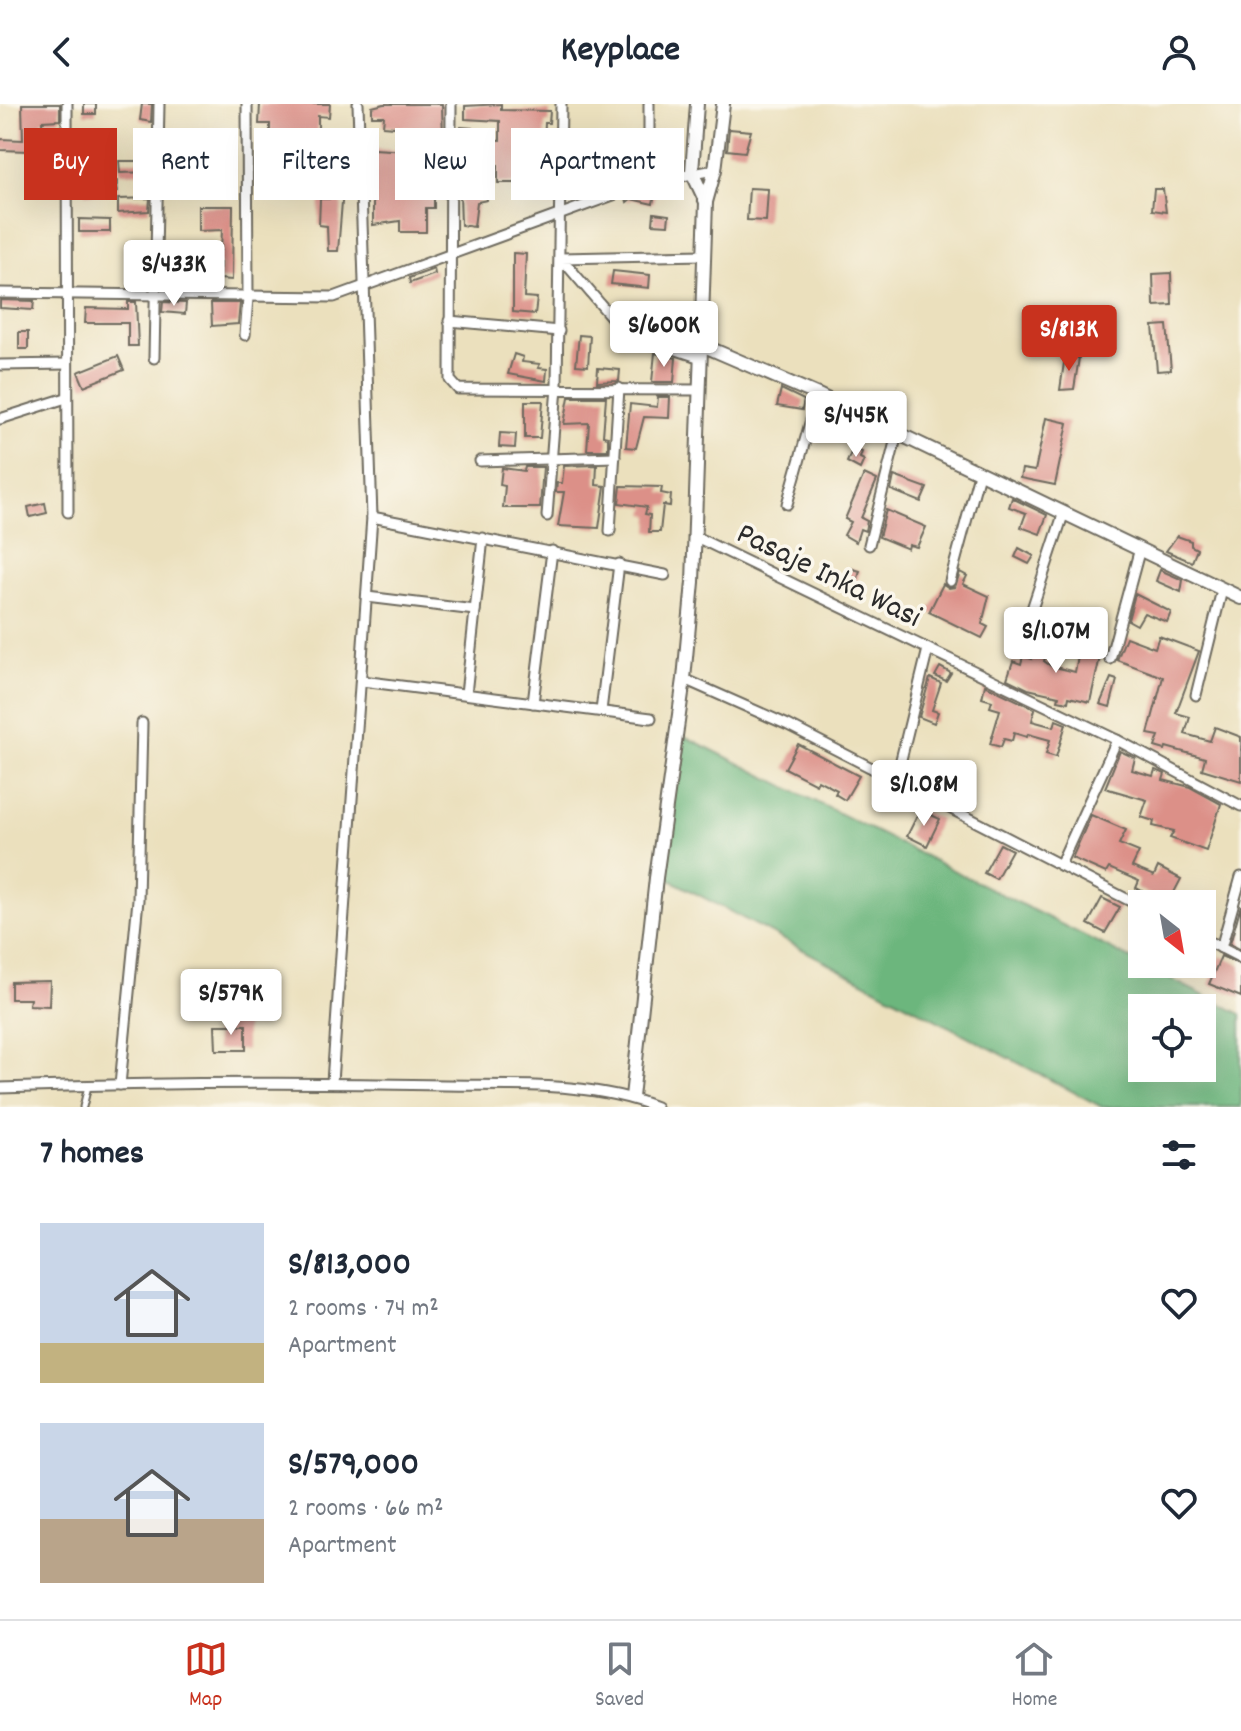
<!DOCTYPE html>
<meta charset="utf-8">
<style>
body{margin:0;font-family:Dekko,sans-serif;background:#f2f2f3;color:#1f2937;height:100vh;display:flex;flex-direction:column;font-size:30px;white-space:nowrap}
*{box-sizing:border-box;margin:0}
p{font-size:26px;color:#747a83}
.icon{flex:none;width:44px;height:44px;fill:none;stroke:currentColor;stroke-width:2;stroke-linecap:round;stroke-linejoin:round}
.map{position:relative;height:1003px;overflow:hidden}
.drawer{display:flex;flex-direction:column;background:#fff;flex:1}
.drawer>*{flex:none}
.hud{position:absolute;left:24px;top:24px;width:800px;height:72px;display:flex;gap:16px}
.needle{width:52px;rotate:149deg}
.fabs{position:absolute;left:1128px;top:786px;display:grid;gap:16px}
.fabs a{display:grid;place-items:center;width:88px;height:88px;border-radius:0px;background:#fff;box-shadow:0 8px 32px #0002;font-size:40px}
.price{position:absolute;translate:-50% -68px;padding:0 18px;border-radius:8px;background:#fff;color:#222;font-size:26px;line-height:52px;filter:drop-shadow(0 2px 4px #0008)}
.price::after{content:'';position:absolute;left:50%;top:48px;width:24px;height:18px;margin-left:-12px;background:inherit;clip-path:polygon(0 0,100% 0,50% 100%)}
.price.active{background:#c8321e;color:#fff}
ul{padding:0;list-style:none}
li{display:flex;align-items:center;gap:24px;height:200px;padding:0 40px}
li span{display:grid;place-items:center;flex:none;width:224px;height:160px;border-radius:0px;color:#555}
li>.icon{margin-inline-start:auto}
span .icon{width:96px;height:96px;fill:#fffc;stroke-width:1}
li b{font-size:34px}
h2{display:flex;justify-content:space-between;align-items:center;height:96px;padding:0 40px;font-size:34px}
.pill{padding:0 28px;border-radius:0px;background:#fff;box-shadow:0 8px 32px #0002;font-size:28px;line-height:72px}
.pill.active{background:#c8321e;color:#fff}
header{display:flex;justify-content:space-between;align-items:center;height:104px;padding:0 40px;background:#fff;font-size:36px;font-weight:700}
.tab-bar{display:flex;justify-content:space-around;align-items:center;height:112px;border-top:2px solid #e0e1e3;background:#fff;font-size:22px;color:#747a83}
.tab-bar a{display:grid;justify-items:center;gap:4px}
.tab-bar .active{color:#c8321e}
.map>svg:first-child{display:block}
.forest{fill:#6cb67d;stroke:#4c7054;stroke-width:2;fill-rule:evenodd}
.building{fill:#dc9088}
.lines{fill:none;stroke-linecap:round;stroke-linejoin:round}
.service-casing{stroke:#6e6a5e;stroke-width:9}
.minor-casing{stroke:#6e6a5e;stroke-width:13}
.tertiary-casing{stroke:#6e6a5e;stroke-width:16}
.service{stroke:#fff;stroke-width:5}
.minor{stroke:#fff;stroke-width:9}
.tertiary{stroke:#fff;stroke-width:12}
.labels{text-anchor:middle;stroke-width:7;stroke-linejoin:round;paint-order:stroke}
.street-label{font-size:32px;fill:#2b2b2b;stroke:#fbf7ec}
</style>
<header><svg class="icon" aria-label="back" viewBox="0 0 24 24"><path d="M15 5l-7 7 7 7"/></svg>Keyplace<svg class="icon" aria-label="person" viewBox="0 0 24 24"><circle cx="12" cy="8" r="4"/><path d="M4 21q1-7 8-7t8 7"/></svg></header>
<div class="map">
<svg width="1241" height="1003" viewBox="0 0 1241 1003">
<rect width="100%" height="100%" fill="#fbf7ec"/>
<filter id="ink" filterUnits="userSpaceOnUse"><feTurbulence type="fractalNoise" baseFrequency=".0125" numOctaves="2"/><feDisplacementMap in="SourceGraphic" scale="16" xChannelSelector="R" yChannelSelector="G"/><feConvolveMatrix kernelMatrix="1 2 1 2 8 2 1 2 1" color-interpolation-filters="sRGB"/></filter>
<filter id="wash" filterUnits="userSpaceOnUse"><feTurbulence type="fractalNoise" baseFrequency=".006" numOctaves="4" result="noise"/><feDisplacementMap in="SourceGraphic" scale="32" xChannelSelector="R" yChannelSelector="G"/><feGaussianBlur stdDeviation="1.8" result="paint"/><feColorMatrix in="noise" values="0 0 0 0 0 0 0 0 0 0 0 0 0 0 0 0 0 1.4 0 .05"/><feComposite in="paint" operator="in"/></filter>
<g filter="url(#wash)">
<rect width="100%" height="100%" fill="#ebe0bd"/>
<path class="forest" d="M676 628 1241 910V1003H1102L657 769ZM1142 904H1202V964H1142Z"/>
<g id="blocks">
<g class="building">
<path d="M22 0H60V16L42 17 43 37 60 36V48L0 46V35L23 36Z"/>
<rect x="84" y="0" width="12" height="10"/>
<path d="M142 0H152L151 18 140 16Z"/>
<path d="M260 0H330L329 13 318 12V31L343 32 346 49 338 147H328L327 122 319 121 320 95H329L328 75H304L306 67 279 65 299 58 301 41 270 39V20H259Z"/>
<path d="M384 0H442L443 36H432V26L383 22 384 12H372V3Z"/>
<path d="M501 0V6L550 7 549 19H545L544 42 534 41 533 71H522V79H498V61L458 59 461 23 472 24 471 34 500 36V17L465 15V2Z"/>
<path d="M729 25 751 27 745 48 727 46Z"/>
<path d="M573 37H642V49H630L631 77 622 80 619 49H583L584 73H570Z"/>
<path d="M141 38H151L150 68 120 69 119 57H141Z"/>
<rect x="197" y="44" width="13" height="12"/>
<path d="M373 45 426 48V61H443V74H434V104H426V128H400V117L373 121Z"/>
<path d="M117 77 118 88 85 90 84 80Z"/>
<path d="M656 84 653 100 631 95 627 98 626 94Z"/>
<path d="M749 84 768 85 766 117 747 116Z"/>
<path d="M1154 85H1163L1166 108 1152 106Z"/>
<path d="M486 86 487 96 477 98 474 123 461 121 460 89Z"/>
<path d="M150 94 149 107 118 109V95Z"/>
<path d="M198 102H233L232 176 219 175 220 159 195 158 196 145 221 146 222 126 198 127Z"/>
<path d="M654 109 669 111 668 121 653 120Z"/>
<path d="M79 115 110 116V128H79Z"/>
<path d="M134 141H145V152L134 153Z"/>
<path d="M513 149 526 150 524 193 537 194 535 210 513 208Z"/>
<path d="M434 165 435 170 410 179 409 174Z"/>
<path d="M613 167 650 171 649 184 611 180Z"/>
<path d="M1171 169 1172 201 1154 202 1153 170Z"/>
<path d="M0 196 34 197 33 206 0 204Z"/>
<path d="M128 198H136L138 242H128V219H85L86 204 128 205Z"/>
<path d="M163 198 186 199 185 210 162 208Z"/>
<path d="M211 199H240L238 220 212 222Z"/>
<path d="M666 207 676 209 673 231 656 228 657 217 664 218Z"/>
<path d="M1167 221 1171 266 1157 267 1153 222Z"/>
<rect x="19" y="228" width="9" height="17"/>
<path d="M579 231 590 232 588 262 576 261Z"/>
<path d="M655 249 676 254 674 278H652Z"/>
<path d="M514 250 523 253 522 258 540 260 538 264 547 265 546 277 508 270Z"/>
<path d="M118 252 124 266 84 282 78 268Z"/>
<path d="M1065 252 1079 254 1074 285 1060 286Z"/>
<path d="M598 264 620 266 619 277 597 278Z"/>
<path d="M781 285 804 296 802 306 777 302Z"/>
<path d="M569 293H606L603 332 608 333V346H587L589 319 564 320Z"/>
<path d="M658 293H670L669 314 644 313 636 344 626 343 630 300 657 303Z"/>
<path d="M525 297H543L540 334H525Z"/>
<path d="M829 306 869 325 866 333 835 322 834 329 821 326Z"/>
<path d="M1046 314 1068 319 1055 381 1020 374 1022 365 1035 367Z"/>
<path d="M500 329 516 330 515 344 499 343Z"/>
<path d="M853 344 862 348 860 354 864 356 860 365 847 358Z"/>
<path d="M597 361 596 381 605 382 599 424 558 422 564 388H556L557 379H562L564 362Z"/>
<path d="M525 363H543L540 404H503L505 382 500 381 502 364 524 367Z"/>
<path d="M864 370 877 376 861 414 867 417 865 427 860 425 856 438 844 431 851 418 845 415Z"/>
<path d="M894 372 927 384 921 398 891 386Z"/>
<path d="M621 382 662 383 661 389 671 391 670 402 663 401 660 428H649L650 411 645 410 647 403 619 399Z"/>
<path d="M1012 394 1047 411 1040 430 1021 423 1026 409 1009 403Z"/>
<path d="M45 399 47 409 30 413 28 403Z"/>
<path d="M886 406 926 423 917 443 909 441 908 445 879 433Z"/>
<path d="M1177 432 1191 437V442L1197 445 1192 458 1166 447Z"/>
<path d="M1019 444 1034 452 1029 460 1015 453Z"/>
<path d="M850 464 860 467 857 478 847 475Z"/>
<path d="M1160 466 1183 476 1181 488 1156 477Z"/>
<path d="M960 468 967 472 963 480 989 492 982 520 988 523 982 534 929 508 943 480 949 484 955 483Z"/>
<path d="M1135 490 1171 508 1167 518 1144 509 1137 521 1128 516Z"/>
<path d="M1021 516 1038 522 1033 536 1016 530Z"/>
<path d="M1039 531 1051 535 1044 557 1051 562 1075 568 1079 548 1100 553 1090 598 1069 593 1068 598 1058 596 1059 592 1028 585 1007 575 1013 557 1021 560 1023 552 1032 555Z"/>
<path d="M1159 532 1199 547 1176 609 1190 613 1185 630 1210 637 1215 623 1241 633V677L1202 665 1205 654 1166 643 1165 646 1155 643 1159 632 1148 630 1163 573 1117 556 1126 533 1155 544Z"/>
<path d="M940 563 951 569 946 577 935 572Z"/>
<path d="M930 574 941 579 932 606 938 608 934 619 919 613Z"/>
<path d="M1111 574 1117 576 1110 603 1100 600Z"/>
<path d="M985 581 1035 605 1032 617 1054 623 1056 616 1066 620 1056 653 1046 650 1050 636 1028 630 1027 633 1014 629 1012 637 1004 635 1001 643 990 640 1000 606 990 603 992 597 982 594Z"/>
<path d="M798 640 859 672 845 696 835 690 837 686 818 676 816 680 785 664Z"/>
<path d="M1120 647 1135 654 1132 666 1153 672 1155 666 1161 668 1165 670 1163 676 1190 683 1221 700 1206 747 1170 734 1174 727 1153 722 1154 717 1141 713 1147 696 1105 684Z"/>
<path d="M920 706 940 715 927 742 907 732Z"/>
<path d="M1091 711 1126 726 1119 740 1139 748 1132 763 1154 772 1158 763 1181 775 1168 800 1136 784 1139 777 1109 764 1106 769 1072 754Z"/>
<path d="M1000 740 1012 746 996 775 984 769Z"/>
<path d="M1102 794 1120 803 1105 829 1088 820Z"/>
<path d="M1241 801V846L1230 840Z"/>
<path d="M1221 852 1241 861V893L1209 880Z"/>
<path d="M50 877 49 902 29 901 30 895H11V878Z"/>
<path d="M215 921H246V946H216Z"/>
</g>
</g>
</g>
<g filter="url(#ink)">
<use href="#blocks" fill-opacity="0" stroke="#6e6a5e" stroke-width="2"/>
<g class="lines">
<g class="service-casing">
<path id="service" d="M83 1003 88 982"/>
</g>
<g class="minor-casing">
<g id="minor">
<path d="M67 0 68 408"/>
<path d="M451 0 450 276 458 285 700 286"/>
<path d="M649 0V78"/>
<path d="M0 189 334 193 649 78 715 66"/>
<path d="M449 217 559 227"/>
<path d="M245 231 248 194 247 0"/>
<path d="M154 254 159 0"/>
<path d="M701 254 625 229 561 154 704 151"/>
<path d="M0 261 67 260"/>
<path d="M0 315 66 294"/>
<path d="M480 357 615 353"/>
<path d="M787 400 818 291"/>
<path d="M547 412 557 283 561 0"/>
<path d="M372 413 665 471"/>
<path d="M610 427 619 284"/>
<path d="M696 433 1117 636 1241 702"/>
<path d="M869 441 897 330"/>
<path d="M950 477 979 370"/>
<path d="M367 493 475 506"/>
<path d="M1030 511 1063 411"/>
<path d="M1110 555 1139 448"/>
<path d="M684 575 788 621 1142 803"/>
<path d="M362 577 651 614"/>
<path d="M466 590 483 434"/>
<path d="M1196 591 1222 486"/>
<path d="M533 599 552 447"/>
<path d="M601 607 619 460"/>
<path d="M896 676 928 545"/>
<path d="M1060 761 1117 636"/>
<path d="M1202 834 1241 854"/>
<path d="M1221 844 1241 773"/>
<path d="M332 978 372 413 358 0"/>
<path d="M120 981 138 796 142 619"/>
<path d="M0 984C148 979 297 978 445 981 514 982 592 977 656 1003"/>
</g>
</g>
<g class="tertiary-casing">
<g id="tertiary">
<path d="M697 0 692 68 706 98"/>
<path d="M702 241 818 291 1241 494"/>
<path d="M632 993 656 774 684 575 693 478 706 98 715 66 723 0"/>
</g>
</g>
<use href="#service" class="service"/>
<use href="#minor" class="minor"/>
<use href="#tertiary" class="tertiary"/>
</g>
</g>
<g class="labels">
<g class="street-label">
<text transform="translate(830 469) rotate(26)" y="11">Pasaje Inka Wasi</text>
</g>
</g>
</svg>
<div class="fabs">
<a><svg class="needle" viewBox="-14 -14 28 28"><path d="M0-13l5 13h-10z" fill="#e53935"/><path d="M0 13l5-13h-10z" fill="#747a83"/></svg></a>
<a><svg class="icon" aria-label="locate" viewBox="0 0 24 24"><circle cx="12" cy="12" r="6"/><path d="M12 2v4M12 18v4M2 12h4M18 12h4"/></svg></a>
</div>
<b class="price" style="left:174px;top:204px">S/433K</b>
<b class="price" style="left:664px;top:265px">S/600K</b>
<b class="price active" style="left:1069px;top:269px">S/813K</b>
<b class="price" style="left:856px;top:355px">S/445K</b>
<b class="price" style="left:1056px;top:571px">S/1.07M</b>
<b class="price" style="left:924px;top:724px">S/1.08M</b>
<b class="price" style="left:231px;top:933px">S/579K</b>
<div class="hud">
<a class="pill active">Buy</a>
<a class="pill">Rent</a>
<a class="pill">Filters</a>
<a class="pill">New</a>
<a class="pill">Apartment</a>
</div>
</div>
<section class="drawer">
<h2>7 homes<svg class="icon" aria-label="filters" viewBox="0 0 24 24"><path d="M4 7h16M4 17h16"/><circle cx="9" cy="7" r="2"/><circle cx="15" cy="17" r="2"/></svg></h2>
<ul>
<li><span style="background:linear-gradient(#c9d6e8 75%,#c2b280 0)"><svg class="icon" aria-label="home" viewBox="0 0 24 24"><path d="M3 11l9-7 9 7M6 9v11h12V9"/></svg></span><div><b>S/813,000</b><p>2 rooms · 74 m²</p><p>Apartment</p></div><svg class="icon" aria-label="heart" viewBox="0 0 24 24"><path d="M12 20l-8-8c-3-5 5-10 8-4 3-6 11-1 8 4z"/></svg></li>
<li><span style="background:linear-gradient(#c9d6e8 60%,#b9a48a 0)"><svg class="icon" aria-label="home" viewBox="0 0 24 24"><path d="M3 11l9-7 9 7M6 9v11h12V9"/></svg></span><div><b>S/579,000</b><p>2 rooms · 66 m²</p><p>Apartment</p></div><svg class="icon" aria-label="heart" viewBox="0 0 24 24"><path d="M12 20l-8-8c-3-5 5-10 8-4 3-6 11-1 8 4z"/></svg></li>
</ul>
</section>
<nav class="tab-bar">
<a class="active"><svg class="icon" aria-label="map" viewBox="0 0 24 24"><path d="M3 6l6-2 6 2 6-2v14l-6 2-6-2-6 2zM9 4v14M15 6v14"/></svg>Map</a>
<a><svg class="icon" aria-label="saved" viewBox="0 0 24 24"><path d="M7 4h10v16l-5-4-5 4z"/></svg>Saved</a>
<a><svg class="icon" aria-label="home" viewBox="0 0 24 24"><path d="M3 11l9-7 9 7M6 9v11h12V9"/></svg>Home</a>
</nav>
